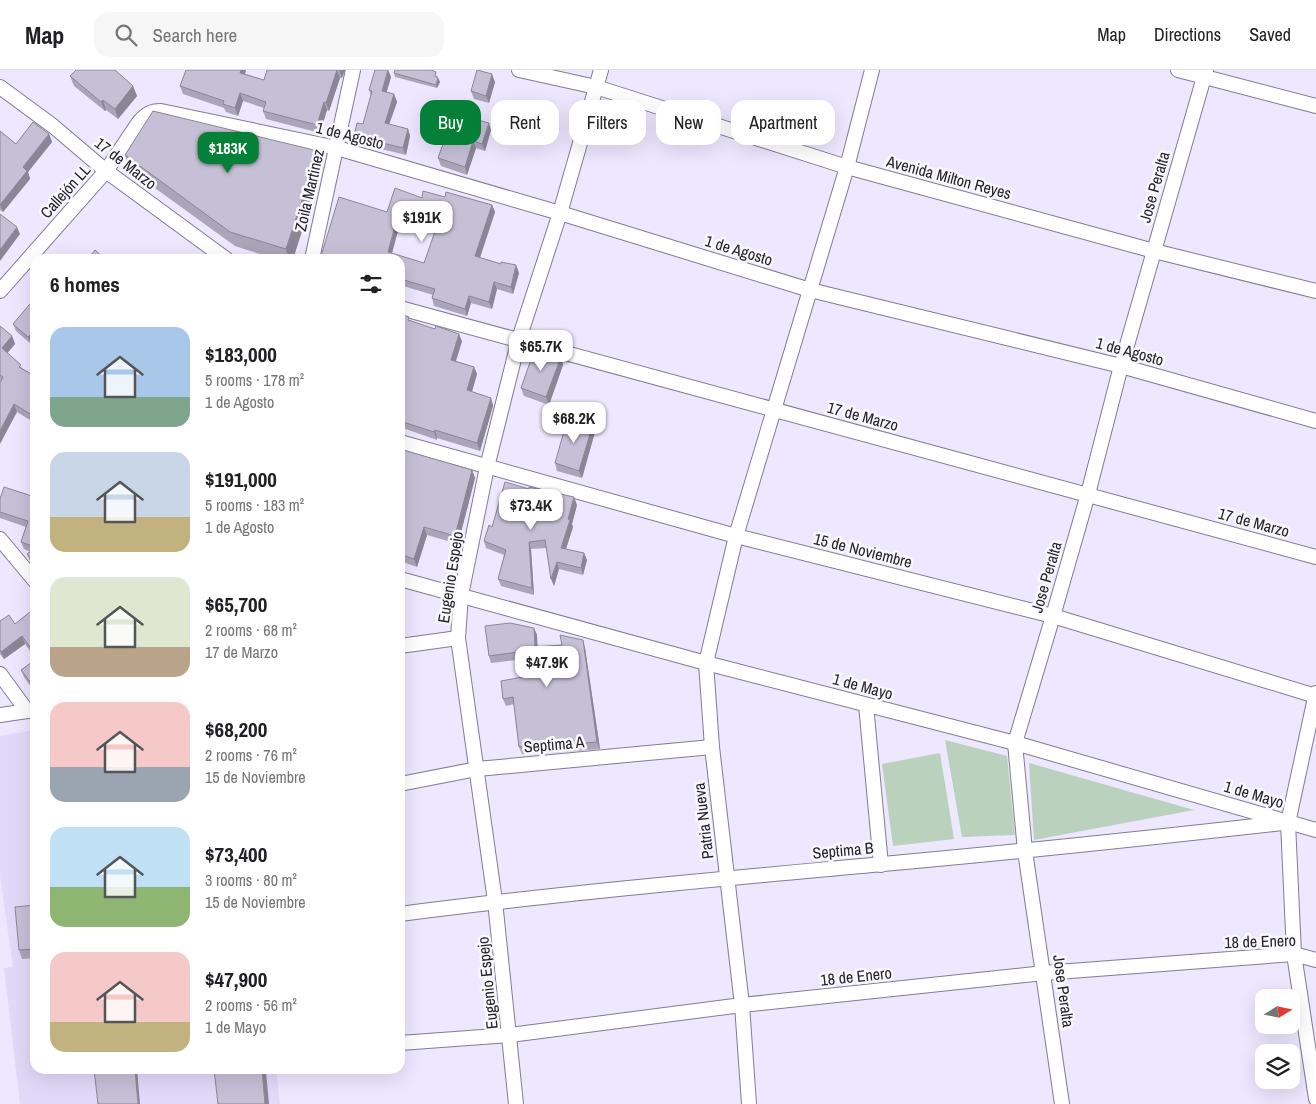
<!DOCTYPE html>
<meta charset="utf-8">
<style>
body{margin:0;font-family:"Archivo Narrow",sans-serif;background:#f6f6f6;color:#202124;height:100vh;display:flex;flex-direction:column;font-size:19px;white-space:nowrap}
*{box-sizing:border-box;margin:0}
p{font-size:16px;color:#757577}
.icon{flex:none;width:28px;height:28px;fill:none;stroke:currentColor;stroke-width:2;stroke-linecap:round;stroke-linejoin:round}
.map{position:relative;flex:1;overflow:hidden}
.side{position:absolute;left:30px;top:184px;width:375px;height:820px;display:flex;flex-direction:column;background:#fff;border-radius:15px;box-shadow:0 5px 20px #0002}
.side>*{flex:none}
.banner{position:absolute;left:420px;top:30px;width:475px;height:45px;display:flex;gap:10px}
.needle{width:32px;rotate:80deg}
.fabs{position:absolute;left:1255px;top:919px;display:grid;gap:10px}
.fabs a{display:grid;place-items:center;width:45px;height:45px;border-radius:10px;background:#fff;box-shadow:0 5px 20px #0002;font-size:25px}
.price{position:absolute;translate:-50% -42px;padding:0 11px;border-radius:10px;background:#fff;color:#222;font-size:16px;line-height:32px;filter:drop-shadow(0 1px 2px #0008)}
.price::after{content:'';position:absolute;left:50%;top:30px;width:15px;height:11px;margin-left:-8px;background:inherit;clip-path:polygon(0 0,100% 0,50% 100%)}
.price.active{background:#058038;color:#fff}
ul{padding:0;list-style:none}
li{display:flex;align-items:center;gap:15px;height:125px;padding:0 20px}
li span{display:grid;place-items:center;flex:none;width:140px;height:100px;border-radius:15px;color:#555}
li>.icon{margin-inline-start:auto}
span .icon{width:60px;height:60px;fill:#fffc;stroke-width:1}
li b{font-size:21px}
h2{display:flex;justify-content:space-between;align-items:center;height:60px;padding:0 20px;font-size:21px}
.tag{padding:0 18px;border-radius:15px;background:#fff;box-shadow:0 5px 20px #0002;font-size:18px;line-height:45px}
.tag.active{background:#058038;color:#fff}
header{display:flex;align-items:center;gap:30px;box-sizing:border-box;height:70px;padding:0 25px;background:#fff;border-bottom:1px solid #e0e0e0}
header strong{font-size:24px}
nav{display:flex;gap:28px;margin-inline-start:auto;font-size:18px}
.search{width:350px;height:45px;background:#f6f6f6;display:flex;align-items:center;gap:12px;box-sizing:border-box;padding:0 18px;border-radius:15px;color:#757577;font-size:19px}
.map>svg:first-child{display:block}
.built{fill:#e2d9f8}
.green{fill:#bad1bd}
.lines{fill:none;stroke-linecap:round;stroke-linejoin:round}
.minor-casing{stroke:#817c91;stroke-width:16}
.minor{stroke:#fff;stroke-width:14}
.wall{fill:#aaa5b9;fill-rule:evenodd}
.shaded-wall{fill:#8b8696}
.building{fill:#c6c0d7;stroke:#8b8696;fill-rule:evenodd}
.labels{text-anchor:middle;stroke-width:5;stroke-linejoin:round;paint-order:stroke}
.street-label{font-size:16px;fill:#24222a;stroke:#f9f8fc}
</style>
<header>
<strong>Map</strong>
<div class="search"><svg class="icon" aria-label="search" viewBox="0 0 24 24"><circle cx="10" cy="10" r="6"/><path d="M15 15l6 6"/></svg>Search here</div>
<nav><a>Map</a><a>Directions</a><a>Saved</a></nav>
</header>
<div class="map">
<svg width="1316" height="1034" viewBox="0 0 1316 1034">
<rect width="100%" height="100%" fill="#ede7ff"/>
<path class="built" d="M35 660V999H288L276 1001 280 1034H20L4 898 13 897 0 806V666Z"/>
<g class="green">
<path d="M945 670 1007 686 1015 765 962 767Z"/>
<path d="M940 683 954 769 893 776 882 694Z"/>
<path d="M1029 693 1194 740 1034 770Z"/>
</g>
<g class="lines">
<g class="minor-casing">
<g id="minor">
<path d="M519 0 596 17 847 97 1154 181 1316 221"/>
<path d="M1178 0 1316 36"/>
<path d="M0 17 53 56 106 101 226 189"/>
<path d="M312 189 353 0"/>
<path d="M0 221 106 101 139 52C146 44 151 41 161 41L337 78 560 143 810 220 1121 296 1316 351"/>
<path d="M400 238 1316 487"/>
<path d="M400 372 736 466 1053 546 1316 626"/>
<path d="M0 469 35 511"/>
<path d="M400 509 706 593 1015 673 1316 760"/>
<path d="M400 576 458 568"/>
<path d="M0 604 27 641"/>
<path d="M1316 623 1288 753 1294 884 1316 1029"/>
<path d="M866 635 881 795"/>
<path d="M0 645 34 640"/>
<path d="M400 714 477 699 712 677"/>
<path d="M400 844C561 823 722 809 883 794 1016 782 1149 768 1282 753"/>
<path d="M400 973 510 965 742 935 1044 903 1294 884 1316 890"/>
<path d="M516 1034 495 831 458 568 461 525 487 397 519 269 560 143 601 0"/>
<path d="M749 1034 742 935 712 677 706 593 736 466 847 97 872 0"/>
<path d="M1062 1034 1025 781 1015 673 1053 546 1088 424 1121 296 1206 0"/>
</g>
</g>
<use href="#minor" class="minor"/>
</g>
<g class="wall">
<path d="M76 0H116V1L133 16 137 26 118 49 106 40 105 41 74 16 70 6Z"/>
<path d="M186 0H246L245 4 264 10 267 0H345L342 8H340L329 41 327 40 320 63 266 49 263 41 264 38 243 31 238 46 226 42 224 38 183 24 180 16Z"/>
<path d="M388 0 391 7 386 22 394 24 397 32 389 55 408 59 410 66 406 85 356 73 354 66 363 54 371 26 369 20Z"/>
<path d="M394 3 438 6 437 7 438 8 440 12 437 18 395 7Z"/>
<path d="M495 12 489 33 474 29 471 21Z"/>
<path d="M436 60H491L485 81 476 78 467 105 441 96 438 88 445 69 439 68Z"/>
<path d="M0 61 16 74 49 64 52 72 28 102 30 109 3 142 0 140Z"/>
<path d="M125 85 323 96 293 189H275L235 176 130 100Z"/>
<path d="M445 127 492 135 495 142 480 188 501 194 516 195 519 203 513 224 497 219 492 239 471 233 467 246 434 236 432 228 433 225 400 215V189H322L321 186 387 142 422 128ZM408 151 436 159 424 193 392 184 399 157 405 159Z"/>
<path d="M35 228V270L31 274 16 261 13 254Z"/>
<path d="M400 244 410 251 462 271 456 291 474 297 477 304 472 322 491 328 493 336 480 381 437 368V370L400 357Z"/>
<path d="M0 256 12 266 15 274 7 283 23 299 35 306V353L17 342 0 310Z"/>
<path d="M561 287 563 295 549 335 524 326 521 318Z"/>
<path d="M593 354 595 362 582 408 557 401 555 393Z"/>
<path d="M400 380 472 400 475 408 458 474 427 465 417 497 400 491Z"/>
<path d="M35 427V497L30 491 27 484 31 482 24 479 21 472 26 457 0 448V429Z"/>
<path d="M577 435 572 454 573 457 566 479 584 483 587 490 583 505 559 499 554 516 546 478 531 479 534 525 501 516 498 509 504 485 486 478 484 471 492 457Z"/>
<path d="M35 538V588L25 574 4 589 0 584V551L15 554Z"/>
<path d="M534 558 537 565V577L585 578 600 679 549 683 548 681 522 684 519 677 514 634 506 636 503 629 528 606 526 589 491 593 489 586Z"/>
<path d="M35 590V620L34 621 24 607 21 600Z"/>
<path d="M35 835V888L22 889 19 880Z"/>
</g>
<g class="shaded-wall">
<path d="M241 0H246L243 11 240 3Z"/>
<path d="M337 0 340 8 329 41 326 33Z"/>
<path d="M339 0H345L342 8Z"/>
<path d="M388 0 391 7 385 28 382 21Z"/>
<path d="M492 4 495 12 489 33 486 26Z"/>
<path d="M438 8 440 12 437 18 436 15Z"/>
<path d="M133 16 137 26 118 49 115 39Z"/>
<path d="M240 23 243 31 238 46 235 38Z"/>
<path d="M394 24 397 32 387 60 385 53Z"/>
<path d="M103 30 106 40 105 41 101 32Z"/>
<path d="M324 32 327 40 320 63 317 55Z"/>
<path d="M489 53 491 60 485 81 482 74Z"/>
<path d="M408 59 410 66 406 85 403 78Z"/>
<path d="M49 64 52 72 28 102 30 109 3 142 0 135 23 97Z"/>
<path d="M473 71 476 78 467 105 465 97Z"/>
<path d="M318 81 323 96 293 189H289L286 179Z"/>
<path d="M492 135 495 142 478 193 475 186Z"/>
<path d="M405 144 408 151 405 159 402 152Z"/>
<path d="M397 149 399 157 390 189 388 182Z"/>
<path d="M17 157 20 164 0 191V180Z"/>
<path d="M516 195 519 203 513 224 511 217Z"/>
<path d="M494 212 497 219 492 239 489 232Z"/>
<path d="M469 226 471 233 467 246 465 239Z"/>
<path d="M34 261 35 265V270L31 274 28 267Z"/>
<path d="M459 264 462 271 454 297 451 290Z"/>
<path d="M12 266 15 274 5 286 2 278Z"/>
<path d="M561 287 563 295 549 335 546 327Z"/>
<path d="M474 297 477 304 470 328 467 320Z"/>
<path d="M491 328 493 336 480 381 477 373Z"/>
<path d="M14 334 17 342 0 374V361Z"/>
<path d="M593 354 595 362 582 408 579 401Z"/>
<path d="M435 360 437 368V370L434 362Z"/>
<path d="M472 400 475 408 458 474 455 466Z"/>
<path d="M574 427 577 435 572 454 573 457 564 485 561 478Z"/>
<path d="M424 457 427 465 417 497 414 489Z"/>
<path d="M529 472 531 479 534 525 532 518Z"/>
<path d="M584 483 587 490 583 505 581 498Z"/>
<path d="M557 492 559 499 554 516 551 509Z"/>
<path d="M534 558 537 565 538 584 535 577Z"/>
<path d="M22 566 25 574 4 589 1 582Z"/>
<path d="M583 570 585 578 600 679 597 672Z"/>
<path d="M35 610V620L34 621 31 613Z"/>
<path d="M135 999H137L140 1034H138Z"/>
<path d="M262 999H265L266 1002 269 1034H265Z"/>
</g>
<g class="building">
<path d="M76 0H115L133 16 115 39 103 30 101 32 70 6Z"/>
<path d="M186 0H241L240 3 264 10 267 0H337L326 33 324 32 317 55 263 41 266 32 240 23 235 38 223 34 224 31 180 16Z"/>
<path d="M375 0H388L382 21 394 24 385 53 408 59 403 78 354 66 357 53 363 54 372 21 369 20Z"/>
<path d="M395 0H431L436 2 435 6 438 8 436 15 394 3Z"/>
<path d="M477 0 492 4 486 26 471 21Z"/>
<path d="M442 40 489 53 482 74 473 71 465 97 438 88 447 63 436 60Z"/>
<path d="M153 41 318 81 286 179 230 162 125 85Z"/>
<path d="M33 52 49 64 23 97 27 101 0 135V61L16 74Z"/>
<path d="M395 118 422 128 423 121 445 127 446 122 492 135 475 186 501 194V192L516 195 511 217 494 212 489 232 469 226 465 239 432 228 435 219 400 209V189H330L321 186 339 127 387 142ZM405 144 438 153 424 193 388 182 397 149 402 152Z"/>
<path d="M0 144 17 157 0 180Z"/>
<path d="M95 180 105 189H88Z"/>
<path d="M35 228V262L34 261 28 267 13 254Z"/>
<path d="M400 244 409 247 408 250 435 259 436 256 459 264 451 290 474 297 467 320 491 328 477 373 435 360 434 362 400 351Z"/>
<path d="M0 256 12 266 2 278 21 295 19 297 35 306V347L14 334 0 361V313L3 307 0 305Z"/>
<path d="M535 278 561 287 546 327 521 318Z"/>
<path d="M568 347 593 354 579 401 555 393Z"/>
<path d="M400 379 472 400 455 466 424 457 414 489 400 484Z"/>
<path d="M505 412 529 419V417L574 427 568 449 570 450 561 478 584 483 581 498 557 492 551 509 545 470 529 472 532 518 498 509 506 480 484 471 489 455 492 457Z"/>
<path d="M4 417 35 427V477L21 472 28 451 0 442V429Z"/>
<path d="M35 478V493L27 484Z"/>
<path d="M35 538V584L22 566 1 582 0 580V551L9 545 15 554Z"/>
<path d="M510 553 534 558 535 577 562 575 560 565 583 570 597 672 547 676 546 674 519 677 513 627 503 629 501 611 528 606 525 581 489 586 485 556Z"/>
<path d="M35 590V610L31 613 21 600Z"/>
<path d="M35 835V879L19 880 15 837Z"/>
<path d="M94 999H135L138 1034H98Z"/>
<path d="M214 999H262L265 1034H218Z"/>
</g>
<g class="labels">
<g class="street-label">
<text transform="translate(350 65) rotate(14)" y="6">1 de Agosto</text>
<text transform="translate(126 93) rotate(38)" y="6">17 de Marzo</text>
<text transform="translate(949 107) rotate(15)" y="6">Avenida Milton Reyes</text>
<text transform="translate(1154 117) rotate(-74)" y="6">Jose Peralta</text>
<text transform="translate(309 120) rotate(-77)" y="6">Zoila Martinez</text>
<text transform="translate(65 121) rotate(-48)" y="6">Callejón LL</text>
<text transform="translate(739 180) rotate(17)" y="6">1 de Agosto</text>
<text transform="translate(1130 281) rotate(15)" y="6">1 de Agosto</text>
<text transform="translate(863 346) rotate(15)" y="6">17 de Marzo</text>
<text transform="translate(1254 452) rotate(15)" y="6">17 de Marzo</text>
<text transform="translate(863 480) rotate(14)" y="6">15 de Noviembre</text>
<text transform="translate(450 507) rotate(-81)" y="6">Eugenio Espejo</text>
<text transform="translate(1046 507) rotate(-74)" y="6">Jose Peralta</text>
<text transform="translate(863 616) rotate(15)" y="6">1 de Mayo</text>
<text transform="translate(554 674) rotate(-5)" y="6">Septima A</text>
<text transform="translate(1254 724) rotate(16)" y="6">1 de Mayo</text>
<text transform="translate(703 751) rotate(-97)" y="6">Patria Nueva</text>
<text transform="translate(843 780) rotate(-5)" y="6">Septima B</text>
<text transform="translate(1260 871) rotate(-2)" y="6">18 de Enero</text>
<text transform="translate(856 906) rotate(-6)" y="6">18 de Enero</text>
<text transform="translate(487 913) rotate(-96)" y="6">Eugenio Espejo</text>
<text transform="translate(1064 921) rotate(82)" y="6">Jose Peralta</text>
</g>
</g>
</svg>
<div class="fabs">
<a><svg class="needle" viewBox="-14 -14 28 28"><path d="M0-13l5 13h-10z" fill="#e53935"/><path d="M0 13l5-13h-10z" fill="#757577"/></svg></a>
<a><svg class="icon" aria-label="layers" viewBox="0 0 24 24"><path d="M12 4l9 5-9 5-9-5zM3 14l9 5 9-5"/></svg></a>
</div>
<b class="price active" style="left:228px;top:104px">$183K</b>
<b class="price" style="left:422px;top:173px">$191K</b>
<b class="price" style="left:541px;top:302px">$65.7K</b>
<b class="price" style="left:574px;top:374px">$68.2K</b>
<b class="price" style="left:531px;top:461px">$73.4K</b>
<b class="price" style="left:547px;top:618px">$47.9K</b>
<div class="banner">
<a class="tag active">Buy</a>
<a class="tag">Rent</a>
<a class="tag">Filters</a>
<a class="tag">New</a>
<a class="tag">Apartment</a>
</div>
<section class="side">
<h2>6 homes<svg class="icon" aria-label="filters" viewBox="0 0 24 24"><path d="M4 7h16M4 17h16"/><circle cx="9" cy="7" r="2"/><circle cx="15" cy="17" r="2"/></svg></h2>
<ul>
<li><span style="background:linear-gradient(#a9c7e8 70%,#7fa58c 0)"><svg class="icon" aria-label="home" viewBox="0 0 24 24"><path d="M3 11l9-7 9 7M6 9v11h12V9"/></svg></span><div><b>$183,000</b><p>5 rooms · 178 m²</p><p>1 de Agosto</p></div></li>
<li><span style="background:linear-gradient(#c9d6e8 65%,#c2b280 0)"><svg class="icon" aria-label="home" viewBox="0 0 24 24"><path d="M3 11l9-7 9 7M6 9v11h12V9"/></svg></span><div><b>$191,000</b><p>5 rooms · 183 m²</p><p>1 de Agosto</p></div></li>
<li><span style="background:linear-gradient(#dfe7d0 70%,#b9a48a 0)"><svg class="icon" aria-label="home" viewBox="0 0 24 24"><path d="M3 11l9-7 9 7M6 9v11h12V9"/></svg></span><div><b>$65,700</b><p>2 rooms · 68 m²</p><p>17 de Marzo</p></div></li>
<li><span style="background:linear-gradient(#f6c9c9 65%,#9aa5b1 0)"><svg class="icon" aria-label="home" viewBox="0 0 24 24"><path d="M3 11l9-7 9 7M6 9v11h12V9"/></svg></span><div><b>$68,200</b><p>2 rooms · 76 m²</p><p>15 de Noviembre</p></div></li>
<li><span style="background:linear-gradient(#bfe0f5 60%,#8fb573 0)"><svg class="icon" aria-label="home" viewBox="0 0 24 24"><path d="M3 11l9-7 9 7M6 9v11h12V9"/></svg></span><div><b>$73,400</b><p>3 rooms · 80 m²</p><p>15 de Noviembre</p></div></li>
<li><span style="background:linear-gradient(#f6c9c9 70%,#c2b280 0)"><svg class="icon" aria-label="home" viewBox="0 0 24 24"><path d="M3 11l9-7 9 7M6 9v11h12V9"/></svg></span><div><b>$47,900</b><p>2 rooms · 56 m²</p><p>1 de Mayo</p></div></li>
</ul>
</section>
</div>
